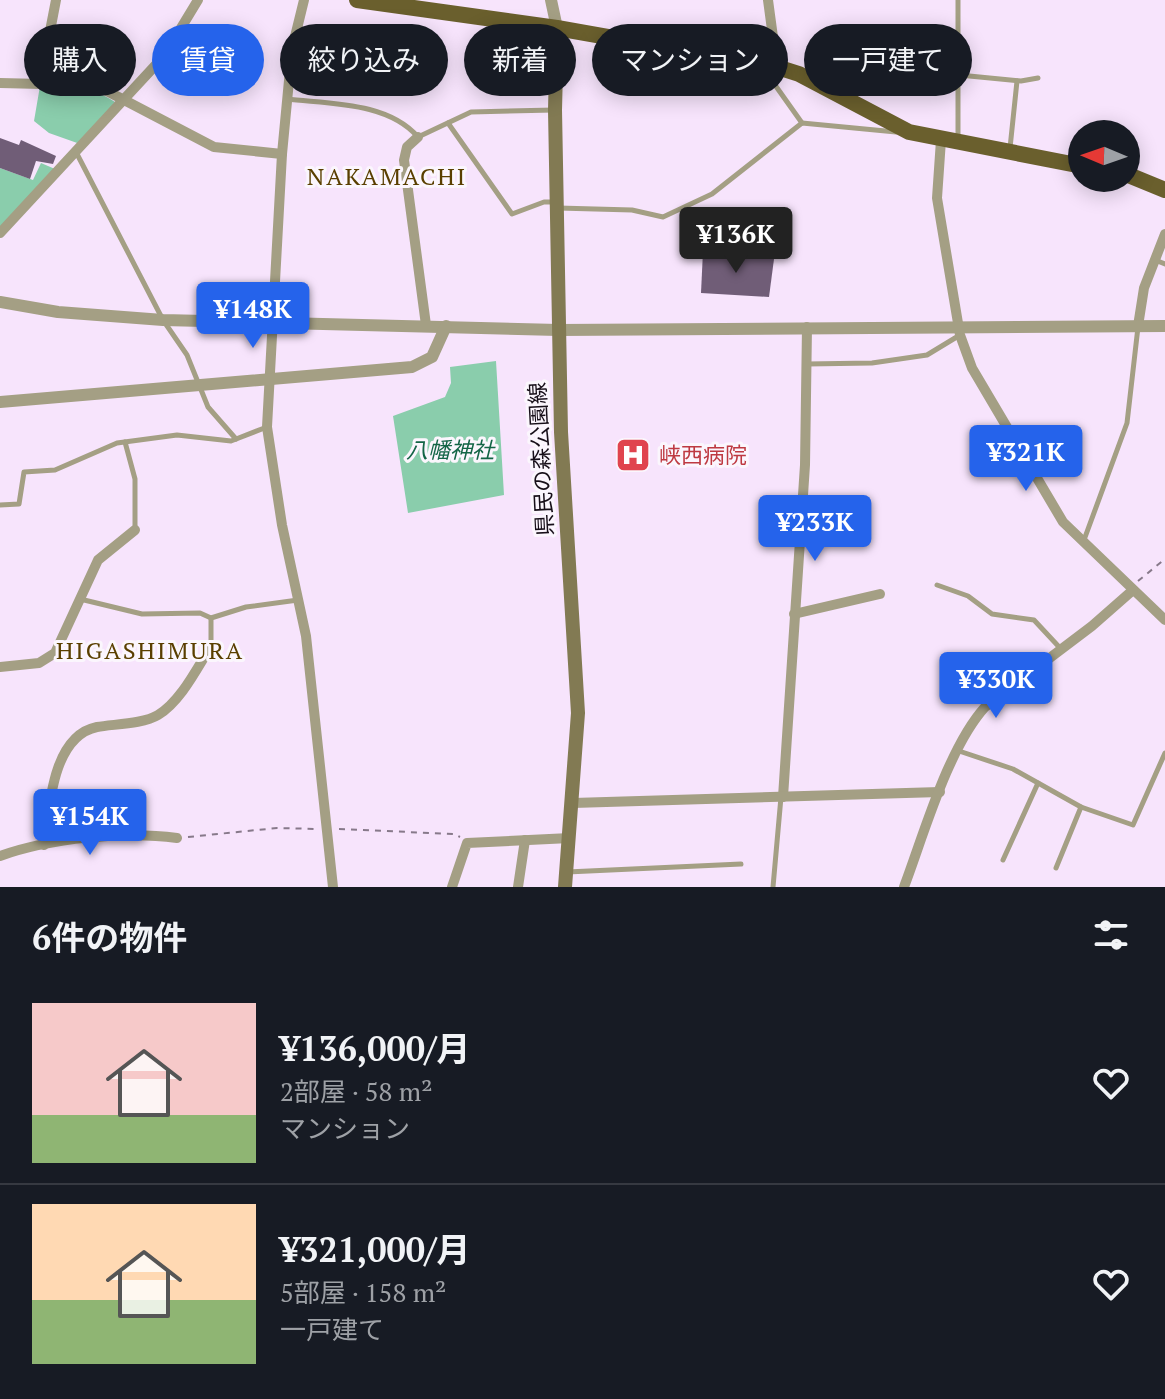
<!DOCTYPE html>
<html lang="ja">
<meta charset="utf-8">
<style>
body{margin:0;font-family:"PT Serif","Noto Sans JP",serif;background:#242831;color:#f1f3f6;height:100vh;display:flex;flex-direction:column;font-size:30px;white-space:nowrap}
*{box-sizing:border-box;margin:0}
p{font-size:26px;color:#9ea1a6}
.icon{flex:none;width:44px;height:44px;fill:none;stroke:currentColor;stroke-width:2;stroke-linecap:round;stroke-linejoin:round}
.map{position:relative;height:887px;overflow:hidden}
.side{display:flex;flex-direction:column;background:#171b24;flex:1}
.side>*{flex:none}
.guide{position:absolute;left:24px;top:24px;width:1118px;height:72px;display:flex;gap:16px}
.needle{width:52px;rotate:272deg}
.tools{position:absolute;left:1068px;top:120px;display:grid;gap:16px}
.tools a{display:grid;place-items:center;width:72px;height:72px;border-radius:50%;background:#171b24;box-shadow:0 4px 20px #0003;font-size:40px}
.price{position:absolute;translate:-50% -68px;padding:0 18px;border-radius:8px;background:#2563eb;color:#fff;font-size:26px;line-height:52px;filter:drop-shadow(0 2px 4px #0008)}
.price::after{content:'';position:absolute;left:50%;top:48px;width:24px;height:18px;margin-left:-12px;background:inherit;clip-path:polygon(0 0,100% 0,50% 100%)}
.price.current{background:#222;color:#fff}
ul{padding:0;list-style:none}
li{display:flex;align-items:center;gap:24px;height:200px;padding:0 32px}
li+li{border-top:2px solid #363941}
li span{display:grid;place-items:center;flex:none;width:224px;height:160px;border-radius:0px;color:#555}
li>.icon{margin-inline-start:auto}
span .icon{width:96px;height:96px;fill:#fffc;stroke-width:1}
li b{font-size:34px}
h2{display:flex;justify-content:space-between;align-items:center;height:96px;padding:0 32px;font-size:34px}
.chip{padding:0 28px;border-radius:36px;background:#171b24;box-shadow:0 4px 20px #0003;font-size:28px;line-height:72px}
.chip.current{background:#2563eb;color:#fff}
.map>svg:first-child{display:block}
.green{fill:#8acdac}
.building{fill:#705d77}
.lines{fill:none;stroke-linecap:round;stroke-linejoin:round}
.path{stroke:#87798a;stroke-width:2;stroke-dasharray:6 6;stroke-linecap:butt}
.service{stroke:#a49f84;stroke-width:5}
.minor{stroke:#a49f84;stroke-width:10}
.tertiary{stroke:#a49f84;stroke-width:12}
.secondary{stroke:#827a53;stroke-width:14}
.primary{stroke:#6a5f2d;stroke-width:16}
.labels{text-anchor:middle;stroke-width:6;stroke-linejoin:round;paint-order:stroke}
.park-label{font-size:22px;font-style:italic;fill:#136546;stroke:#fbf6fd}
.health-label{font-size:22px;fill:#be3a42;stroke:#fbf6fd;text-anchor:start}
.street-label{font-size:22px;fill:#170f19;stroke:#fbf6fd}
.neighbourhood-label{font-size:24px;letter-spacing:2px;fill:#5a3f00;stroke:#fbf6fd}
</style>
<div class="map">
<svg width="1165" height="887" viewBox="0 0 1165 887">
<rect width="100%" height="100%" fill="#f7e4fc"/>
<g class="green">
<path d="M40 86C67 87 92 86 115 102L80 144 49 133 34 121Z"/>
<path d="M41 163 55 169 0 230V168L33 180Z"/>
<path d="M496 361 504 495 408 513 393 416 445 397 451 383 450 367Z"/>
</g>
<g class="building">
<path d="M0 138 19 145 21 140 56 156 53 164 36 161 30 179 0 168Z"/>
<path d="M703 251 774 259 769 297 701 293Z"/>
</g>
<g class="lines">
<g class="path">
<path d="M1138 581 1165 559"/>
<path d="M339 829 454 834 460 837"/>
<path d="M188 837 277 828 317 829"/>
</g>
<g class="service">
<path d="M958 0V139"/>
<path d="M763 68 802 123"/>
<path d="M959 75 1021 81 1038 78"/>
<path d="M287 99C330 104 388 102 418 137L471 112 554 110"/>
<path d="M448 123 512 214 544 202H555"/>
<path d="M1010 148 1017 81"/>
<path d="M76 152 163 320 187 355 208 407 236 439"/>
<path d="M558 208 632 210 663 217 712 194 802 123 896 132"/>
<path d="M1155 260 1165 264"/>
<path d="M807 364 872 363 927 355 960 335"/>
<path d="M125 442 135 479V529"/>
<path d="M0 505 19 504 24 472 55 470 117 443 177 435 231 441 267 427"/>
<path d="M1084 540 1127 423 1138 327"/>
<path d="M937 585 968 596 992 614 1034 620 1061 649"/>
<path d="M80 599 142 614 200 613 211 618"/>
<path d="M211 645V618L246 607 298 600"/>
<path d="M959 751 1013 769 1081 807 1056 868"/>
<path d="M1081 807 1133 825 1165 753"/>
<path d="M1003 860 1038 783"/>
<path d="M567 872 741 864"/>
<path d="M773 887 781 797"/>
</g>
<g class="minor">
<path d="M304 0 292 49 282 154 267 427 282 525 306 636 333 887"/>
<path d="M768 0 777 67"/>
<path d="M0 83 83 85 105 90 214 147 282 154"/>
<path d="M40 83 56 0"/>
<path d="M418 137 407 147 404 160 426 325"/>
<path d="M941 140 937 198 960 335 972 368 1063 522 1165 620"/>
<path d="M0 233 164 56 198 0"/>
<path d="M1138 326 1144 288 1165 234"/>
<path d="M794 614 880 594"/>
<path d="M0 667 39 663 55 653 98 560 135 530"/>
<path d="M783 797 805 465 807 327"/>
<path d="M573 803 940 792"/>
<path d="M44 845C49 809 52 736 97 727 114 724 143 724 158 715 181 701 197 668 211 646"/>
<path d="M0 856C50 838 125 831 177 838"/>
<path d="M452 887 467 843 570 838"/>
<path d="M518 887 525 840"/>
<path d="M904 887C924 834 948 748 985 707L1092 626 1133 590"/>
</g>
<g class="tertiary">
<path d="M551 0 557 28"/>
<path d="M0 302 58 312 163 320 558 330 1165 326"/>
<path d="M0 402 412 367 432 357 446 326"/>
</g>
<path class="secondary" d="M557 28 555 110 561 432 578 713 565 887"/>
<g class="primary">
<path d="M357 0 557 28 777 67 799 74 909 132 1082 166"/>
<path d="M1126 174 1165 190"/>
</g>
</g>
<defs>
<g id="hospital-square" transform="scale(1.8)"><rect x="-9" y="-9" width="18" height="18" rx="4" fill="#e0444e" stroke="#fbf6fd"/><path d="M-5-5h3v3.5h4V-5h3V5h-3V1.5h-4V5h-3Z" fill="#fff"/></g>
</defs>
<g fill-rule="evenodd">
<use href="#hospital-square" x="633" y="455"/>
</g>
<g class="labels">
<g class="park-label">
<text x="450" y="458">八幡神社</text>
</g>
<g class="health-label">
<text x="659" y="463">峡西病院</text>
</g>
<g class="street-label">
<text transform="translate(541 459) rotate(-93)" y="8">県民の森公園線</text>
</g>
<g class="neighbourhood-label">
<text x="387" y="185">NAKAMACHI</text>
<text x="150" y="659">HIGASHIMURA</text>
</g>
</g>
</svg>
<div class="tools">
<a><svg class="needle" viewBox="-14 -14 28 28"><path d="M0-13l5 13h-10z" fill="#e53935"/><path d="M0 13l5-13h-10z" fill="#9ea1a6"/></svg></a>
</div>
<b class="price current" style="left:736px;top:275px">¥136K</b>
<b class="price" style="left:253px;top:350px">¥148K</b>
<b class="price" style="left:1026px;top:493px">¥321K</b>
<b class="price" style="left:815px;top:563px">¥233K</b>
<b class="price" style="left:996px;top:720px">¥330K</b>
<b class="price" style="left:90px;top:857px">¥154K</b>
<div class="guide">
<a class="chip">購入</a>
<a class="chip current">賃貸</a>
<a class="chip">絞り込み</a>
<a class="chip">新着</a>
<a class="chip">マンション</a>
<a class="chip">一戸建て</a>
</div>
</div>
<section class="side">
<h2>6件の物件<svg class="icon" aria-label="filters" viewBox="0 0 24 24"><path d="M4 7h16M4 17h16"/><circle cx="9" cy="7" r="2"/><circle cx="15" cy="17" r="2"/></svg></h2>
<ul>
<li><span style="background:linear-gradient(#f6c9c9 70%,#8fb573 0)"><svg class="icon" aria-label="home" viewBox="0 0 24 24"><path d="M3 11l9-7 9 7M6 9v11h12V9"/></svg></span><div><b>¥136,000/月</b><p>2部屋 · 58 m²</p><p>マンション</p></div><svg class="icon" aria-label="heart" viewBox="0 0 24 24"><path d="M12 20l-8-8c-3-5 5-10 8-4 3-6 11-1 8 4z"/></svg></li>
<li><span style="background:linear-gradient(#ffd9b3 60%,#8fb573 0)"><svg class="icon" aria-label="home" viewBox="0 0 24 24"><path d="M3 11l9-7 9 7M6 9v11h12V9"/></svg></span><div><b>¥321,000/月</b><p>5部屋 · 158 m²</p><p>一戸建て</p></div><svg class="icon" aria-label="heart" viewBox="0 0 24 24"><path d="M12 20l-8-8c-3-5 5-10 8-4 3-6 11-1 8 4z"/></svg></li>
</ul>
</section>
